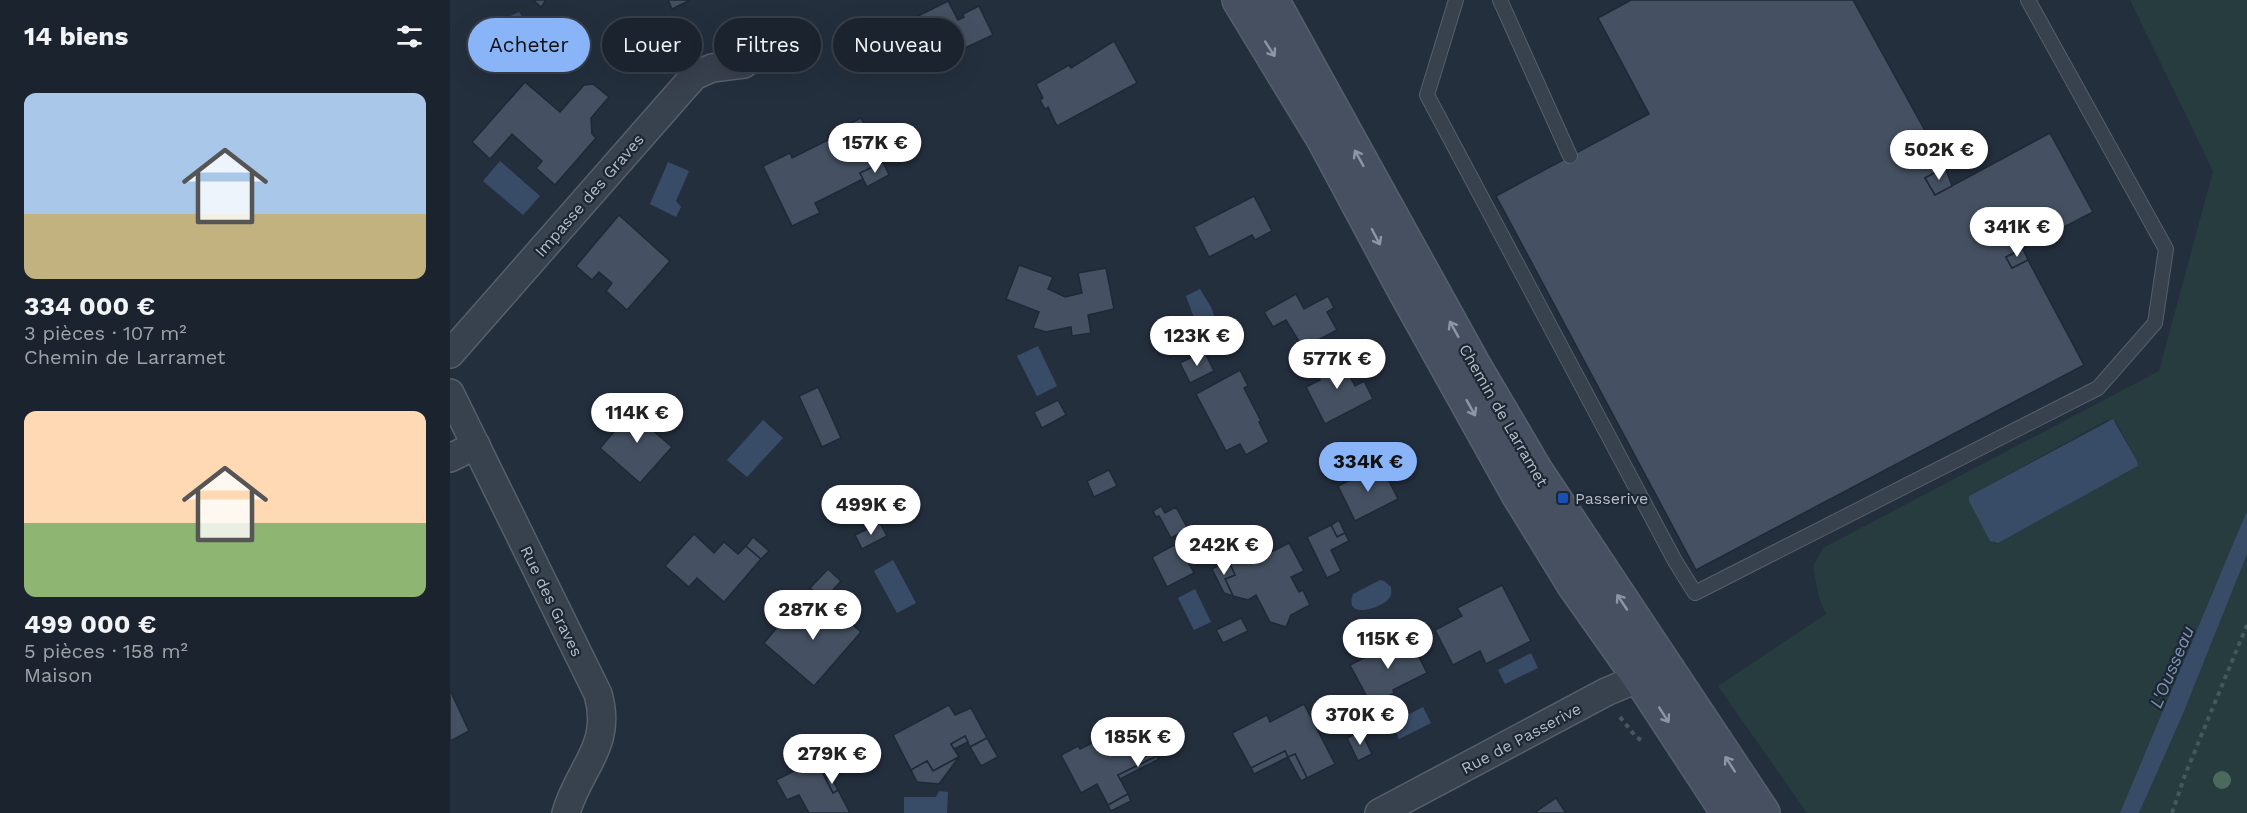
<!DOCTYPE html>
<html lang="fr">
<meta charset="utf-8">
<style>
body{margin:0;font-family:"Work Sans",sans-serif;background:#282f3a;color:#f1f3f6;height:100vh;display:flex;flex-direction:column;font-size:22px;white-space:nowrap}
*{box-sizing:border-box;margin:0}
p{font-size:20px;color:#a0a4aa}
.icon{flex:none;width:33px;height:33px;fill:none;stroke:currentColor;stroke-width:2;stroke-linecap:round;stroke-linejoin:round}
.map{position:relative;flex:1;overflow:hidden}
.details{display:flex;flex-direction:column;background:#1b232e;width:450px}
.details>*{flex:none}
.hud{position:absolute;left:18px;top:18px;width:570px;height:54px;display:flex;gap:12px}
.price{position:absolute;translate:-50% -51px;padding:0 14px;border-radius:21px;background:#fff;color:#222;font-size:20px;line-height:39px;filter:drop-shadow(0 2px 3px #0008)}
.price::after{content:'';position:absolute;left:50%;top:36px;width:18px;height:14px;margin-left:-9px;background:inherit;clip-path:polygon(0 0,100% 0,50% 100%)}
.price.selected{background:#8ab4f8;color:#111}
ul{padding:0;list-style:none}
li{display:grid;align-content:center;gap:12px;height:318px;padding:0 24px}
li span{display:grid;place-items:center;height:186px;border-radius:12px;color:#555}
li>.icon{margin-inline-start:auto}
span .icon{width:108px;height:108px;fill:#fffc;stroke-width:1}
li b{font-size:26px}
h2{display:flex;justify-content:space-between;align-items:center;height:72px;padding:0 24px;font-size:26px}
.tag{padding:0 21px;border-radius:27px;background:#1b232e;box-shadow:0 6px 24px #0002,0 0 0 2px #39404a;font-size:21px;line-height:54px}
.tag.selected{background:#8ab4f8;color:#111}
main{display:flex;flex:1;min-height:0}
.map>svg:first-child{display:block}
.green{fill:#263c3f;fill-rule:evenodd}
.water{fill:#394c67}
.building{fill:#455162;stroke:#1f2835;stroke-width:1.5}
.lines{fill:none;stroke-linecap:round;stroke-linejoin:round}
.lane-casing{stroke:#565f6c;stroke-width:16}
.street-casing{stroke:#565f6c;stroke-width:30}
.secondary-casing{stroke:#565f6c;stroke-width:36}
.path{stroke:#44595c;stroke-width:4;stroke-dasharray:4.5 4.5;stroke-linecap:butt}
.lane{stroke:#38414e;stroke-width:14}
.street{stroke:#38414e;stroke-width:27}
.secondary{stroke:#465061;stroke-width:33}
.tree{fill:#4b6a5d}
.oneway{stroke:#8e96a5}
.transit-dot{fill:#1a4fb4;stroke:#1d2633;stroke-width:2}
.labels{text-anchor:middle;stroke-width:4.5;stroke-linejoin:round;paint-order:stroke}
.street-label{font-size:16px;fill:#b4bcc9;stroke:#1d2633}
.poi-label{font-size:16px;fill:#b4bcc9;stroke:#1d2633;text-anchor:start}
.water-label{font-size:18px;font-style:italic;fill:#7c92b1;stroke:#1d2633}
</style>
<main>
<section class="details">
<h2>14 biens<svg class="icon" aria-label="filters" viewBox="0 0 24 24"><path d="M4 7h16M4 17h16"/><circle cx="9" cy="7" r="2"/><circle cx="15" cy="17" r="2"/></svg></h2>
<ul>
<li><span style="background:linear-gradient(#a9c7e8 65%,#c2b280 0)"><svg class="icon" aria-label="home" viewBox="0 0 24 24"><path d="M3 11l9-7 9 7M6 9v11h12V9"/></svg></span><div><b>334 000 €</b><p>3 pièces · 107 m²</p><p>Chemin de Larramet</p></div></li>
<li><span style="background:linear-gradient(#ffd9b3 60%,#8fb573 0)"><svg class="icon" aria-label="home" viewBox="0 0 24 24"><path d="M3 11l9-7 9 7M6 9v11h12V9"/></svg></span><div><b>499 000 €</b><p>5 pièces · 158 m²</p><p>Maison</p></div></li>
</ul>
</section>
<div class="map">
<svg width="1797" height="813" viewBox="0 0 1797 813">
<rect width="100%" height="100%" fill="#242f3e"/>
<path class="green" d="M1680 0H1797V813H1357L1268 686 1376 614 1369 598 1363 566 1373 548 1709 371 1763 171ZM1657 420 1666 422 1687 461V467L1545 544 1519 496Z"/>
<g class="water">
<path d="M69 12 75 21 64 34 44 41 37 32 49 21Z"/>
<path d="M50 161 90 196 73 215 33 181Z"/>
<path d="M218 162 239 171 226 201 231 207 226 217 200 204Z"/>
<path d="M750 289 761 307 768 326 754 333 743 315 736 296Z"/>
<path d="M588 346 607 386 587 396 567 356Z"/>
<path d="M1663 419 1687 461 1688 466 1548 543 1540 541 1519 501V496Z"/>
<path d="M313 420 333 438 297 477 277 460Z"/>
<path d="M1797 511V554L1732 716 1689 813H1670Z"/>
<path d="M443 560 466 603 447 613 424 571Z"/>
<path d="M930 580 934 581 941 587C941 590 942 594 940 597 934 608 893 621 903 594Z"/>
<path d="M745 589 761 622 744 630 728 598Z"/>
<path d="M1081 653 1088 668 1055 684 1048 670Z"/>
<path d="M973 707 981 723 949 739 942 723Z"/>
<path d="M489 791 498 792 497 813H454V797H486Z"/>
</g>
<g class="building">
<path d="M83 0H96L91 7Z"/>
<path d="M218 0H240L222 9Z"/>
<path d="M1181 0H1403L1495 167 1475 178 1485 195 1600 133 1643 212 1556 257 1562 268 1578 260 1634 365 1246 570 1046 196 1199 114 1148 18Z"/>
<path d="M498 1 508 20 514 17 513 14 529 6 543 35 491 59 477 28 474 30 468 16Z"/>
<path d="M664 41 687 83 607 126 598 107 595 109 590 100 593 98 586 84 619 65 621 68Z"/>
<path d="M75 82 110 112 134 85 143 84 159 97 141 118 142 134 146 138 105 185 86 168 92 161 62 134 40 159 22 142Z"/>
<path d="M411 118 433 162 410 173 413 179 365 203 370 213 342 226 313 166 340 153 342 158 380 139 377 135Z"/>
<path d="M433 162 439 175 417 187 410 173Z"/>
<path d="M1495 167 1502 186 1485 195 1475 178Z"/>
<path d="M804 196 822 231 805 240 802 235 759 257 744 227Z"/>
<path d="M169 215 220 261 177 310 156 291 162 283 149 272 142 280 126 266Z"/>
<path d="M1573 249 1578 260 1562 268 1556 257Z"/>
<path d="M569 265 603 277 598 289 615 297 632 293 628 273 656 268 664 309 638 315 641 333 622 336 621 327 596 332 583 328 589 312 556 299Z"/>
<path d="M846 294 854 309 878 296 884 308 877 312 887 330 853 348 836 320 823 327 814 312Z"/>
<path d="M754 351 764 371 740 383 730 363Z"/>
<path d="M892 354 898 365 895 367 905 386 914 381 923 399 875 424 856 387 870 380 864 368Z"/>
<path d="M790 370 798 386 794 388 811 421 809 422 819 442 796 455 790 444 776 451 746 394Z"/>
<path d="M368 387 391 438 372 447 349 396Z"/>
<path d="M608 400 616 415 592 428 584 412Z"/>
<path d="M189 403 209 420 201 429 222 447 190 483 150 448Z"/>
<path d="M931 465 948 499 905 521 888 486Z"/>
<path d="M659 470 667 486 644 497 637 481Z"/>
<path d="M711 506 715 513 726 507 738 529 721 538 709 516 706 517 703 511Z"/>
<path d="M889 520 895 533 887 537 881 525Z"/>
<path d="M430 523 437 536 412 549 405 535Z"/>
<path d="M881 525 887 537 895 533 899 541 881 550 891 571 877 578 857 537Z"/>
<path d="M244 534 264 553 274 542 288 554 296 546 311 559 274 602 247 578 239 587 215 566Z"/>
<path d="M303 537 319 551 311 559 296 546Z"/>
<path d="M728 543 744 573 717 587 702 557Z"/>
<path d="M839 543 854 571 841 577 849 592 853 590 860 605 841 615 836 627 820 622 806 595 798 600 783 596 775 579 785 575 778 560 789 555 799 558 802 562Z"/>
<path d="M778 560 785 575 775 579 783 596 774 593 762 569Z"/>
<path d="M378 569 391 581 374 600 360 588Z"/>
<path d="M1052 585 1081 641 1036 664 1030 651 1003 665 985 630 1012 616 1007 608Z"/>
<path d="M374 600 411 632 364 686 314 643 345 606 359 618Z"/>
<path d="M791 618 798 631 773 643 766 630Z"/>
<path d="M958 635 977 673 943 690 944 693 936 697 938 700 923 708 900 665Z"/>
<path d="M0 690 19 731 0 741Z"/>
<path d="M854 704 885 764 857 778 845 754 838 757 835 751 801 768 782 733 817 715 820 722Z"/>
<path d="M499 705 505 715 521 708 537 738 520 747 515 736 501 744 509 757 483 771 477 761 461 770 443 735Z"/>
<path d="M688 720 707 756 668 775 678 794 658 805 647 784 631 793 611 755 628 746 630 749Z"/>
<path d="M911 731 922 754 908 761 897 738Z"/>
<path d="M515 736 518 742 504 749 501 744Z"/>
<path d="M537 738 548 757 531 766 520 747Z"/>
<path d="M835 751 838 757 804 774 801 768Z"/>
<path d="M845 754 857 778 851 781 838 757Z"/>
<path d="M707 756 709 759 670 779 668 775Z"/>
<path d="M509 757 489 784 467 782 461 770 477 761 483 771Z"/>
<path d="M366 760 383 793 388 790 400 813H359L349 795 337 800 326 780Z"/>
<path d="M381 777 388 790 383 793 376 779Z"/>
<path d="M678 794 681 801 661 811 658 805Z"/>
<path d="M1106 798 1116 813H1084Z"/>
</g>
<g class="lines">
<g class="lane-casing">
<g id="lane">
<path d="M1006 0 977 95 1225 561 1245 593 1648 388 1705 323 1716 249 1578 0"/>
<path d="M1050 0 1120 156"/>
</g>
</g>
<g class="street-casing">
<g id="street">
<path d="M0 354 244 76 262 68 294 64"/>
<path d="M0 393 148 694C163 746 129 767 116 813"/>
<path d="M0 458 26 445"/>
<path d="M929 813 1156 692 1182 681 1207 666"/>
</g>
</g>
<g class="secondary-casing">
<g id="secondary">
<path d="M789 0 874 140 956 293 1068 494 1124 585 1189 677 1278 813"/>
<path d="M822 0 1022 362 1086 471 1313 813"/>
</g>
</g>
<g class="path">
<path d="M1170 717 1186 737 1191 740"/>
<path d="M1722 813 1735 775 1797 625"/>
</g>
<use href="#lane" class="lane"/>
<use href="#street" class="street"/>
<use href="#secondary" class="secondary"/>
</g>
<circle class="tree" cx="1772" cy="780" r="9"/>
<defs><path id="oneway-shaft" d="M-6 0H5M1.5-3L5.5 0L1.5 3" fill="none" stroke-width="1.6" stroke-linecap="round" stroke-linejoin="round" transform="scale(1.5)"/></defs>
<g class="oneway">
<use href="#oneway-shaft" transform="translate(820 49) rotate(57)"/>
<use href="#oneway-shaft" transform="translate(909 158) rotate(-119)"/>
<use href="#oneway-shaft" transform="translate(926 237) rotate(62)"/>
<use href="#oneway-shaft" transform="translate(1004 329) rotate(-119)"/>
<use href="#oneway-shaft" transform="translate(1021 408) rotate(61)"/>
<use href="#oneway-shaft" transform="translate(1172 602) rotate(-124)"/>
<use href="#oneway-shaft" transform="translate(1214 715) rotate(57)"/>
<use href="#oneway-shaft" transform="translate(1280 764) rotate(-123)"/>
</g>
<rect class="transit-dot" x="1107" y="492" width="12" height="12" rx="3"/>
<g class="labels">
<g class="street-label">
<text transform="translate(139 195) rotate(-49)" y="6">Impasse des Graves</text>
<text transform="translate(1054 415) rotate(60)" y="6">Chemin de Larramet</text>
<text transform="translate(102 601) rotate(64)" y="6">Rue des Graves</text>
<text transform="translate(1071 738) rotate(-28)" y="6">Rue de Passerive</text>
</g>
<g class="poi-label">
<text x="1125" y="504">Passerive</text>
</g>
<g class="water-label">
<text transform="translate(1722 667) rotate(-67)" y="6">L'Ousseau</text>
</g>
</g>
</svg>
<b class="price" style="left:425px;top:174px">157K €</b>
<b class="price" style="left:1489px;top:181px">502K €</b>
<b class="price" style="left:1567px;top:258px">341K €</b>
<b class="price" style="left:747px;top:367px">123K €</b>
<b class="price" style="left:887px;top:390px">577K €</b>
<b class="price" style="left:187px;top:444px">114K €</b>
<b class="price selected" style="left:918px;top:493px">334K €</b>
<b class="price" style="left:421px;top:536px">499K €</b>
<b class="price" style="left:774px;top:576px">242K €</b>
<b class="price" style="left:363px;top:641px">287K €</b>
<b class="price" style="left:938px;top:670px">115K €</b>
<b class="price" style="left:910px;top:746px">370K €</b>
<b class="price" style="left:688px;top:768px">185K €</b>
<b class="price" style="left:382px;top:785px">279K €</b>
<div class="hud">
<a class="tag selected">Acheter</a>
<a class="tag">Louer</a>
<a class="tag">Filtres</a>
<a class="tag">Nouveau</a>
</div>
</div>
</main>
